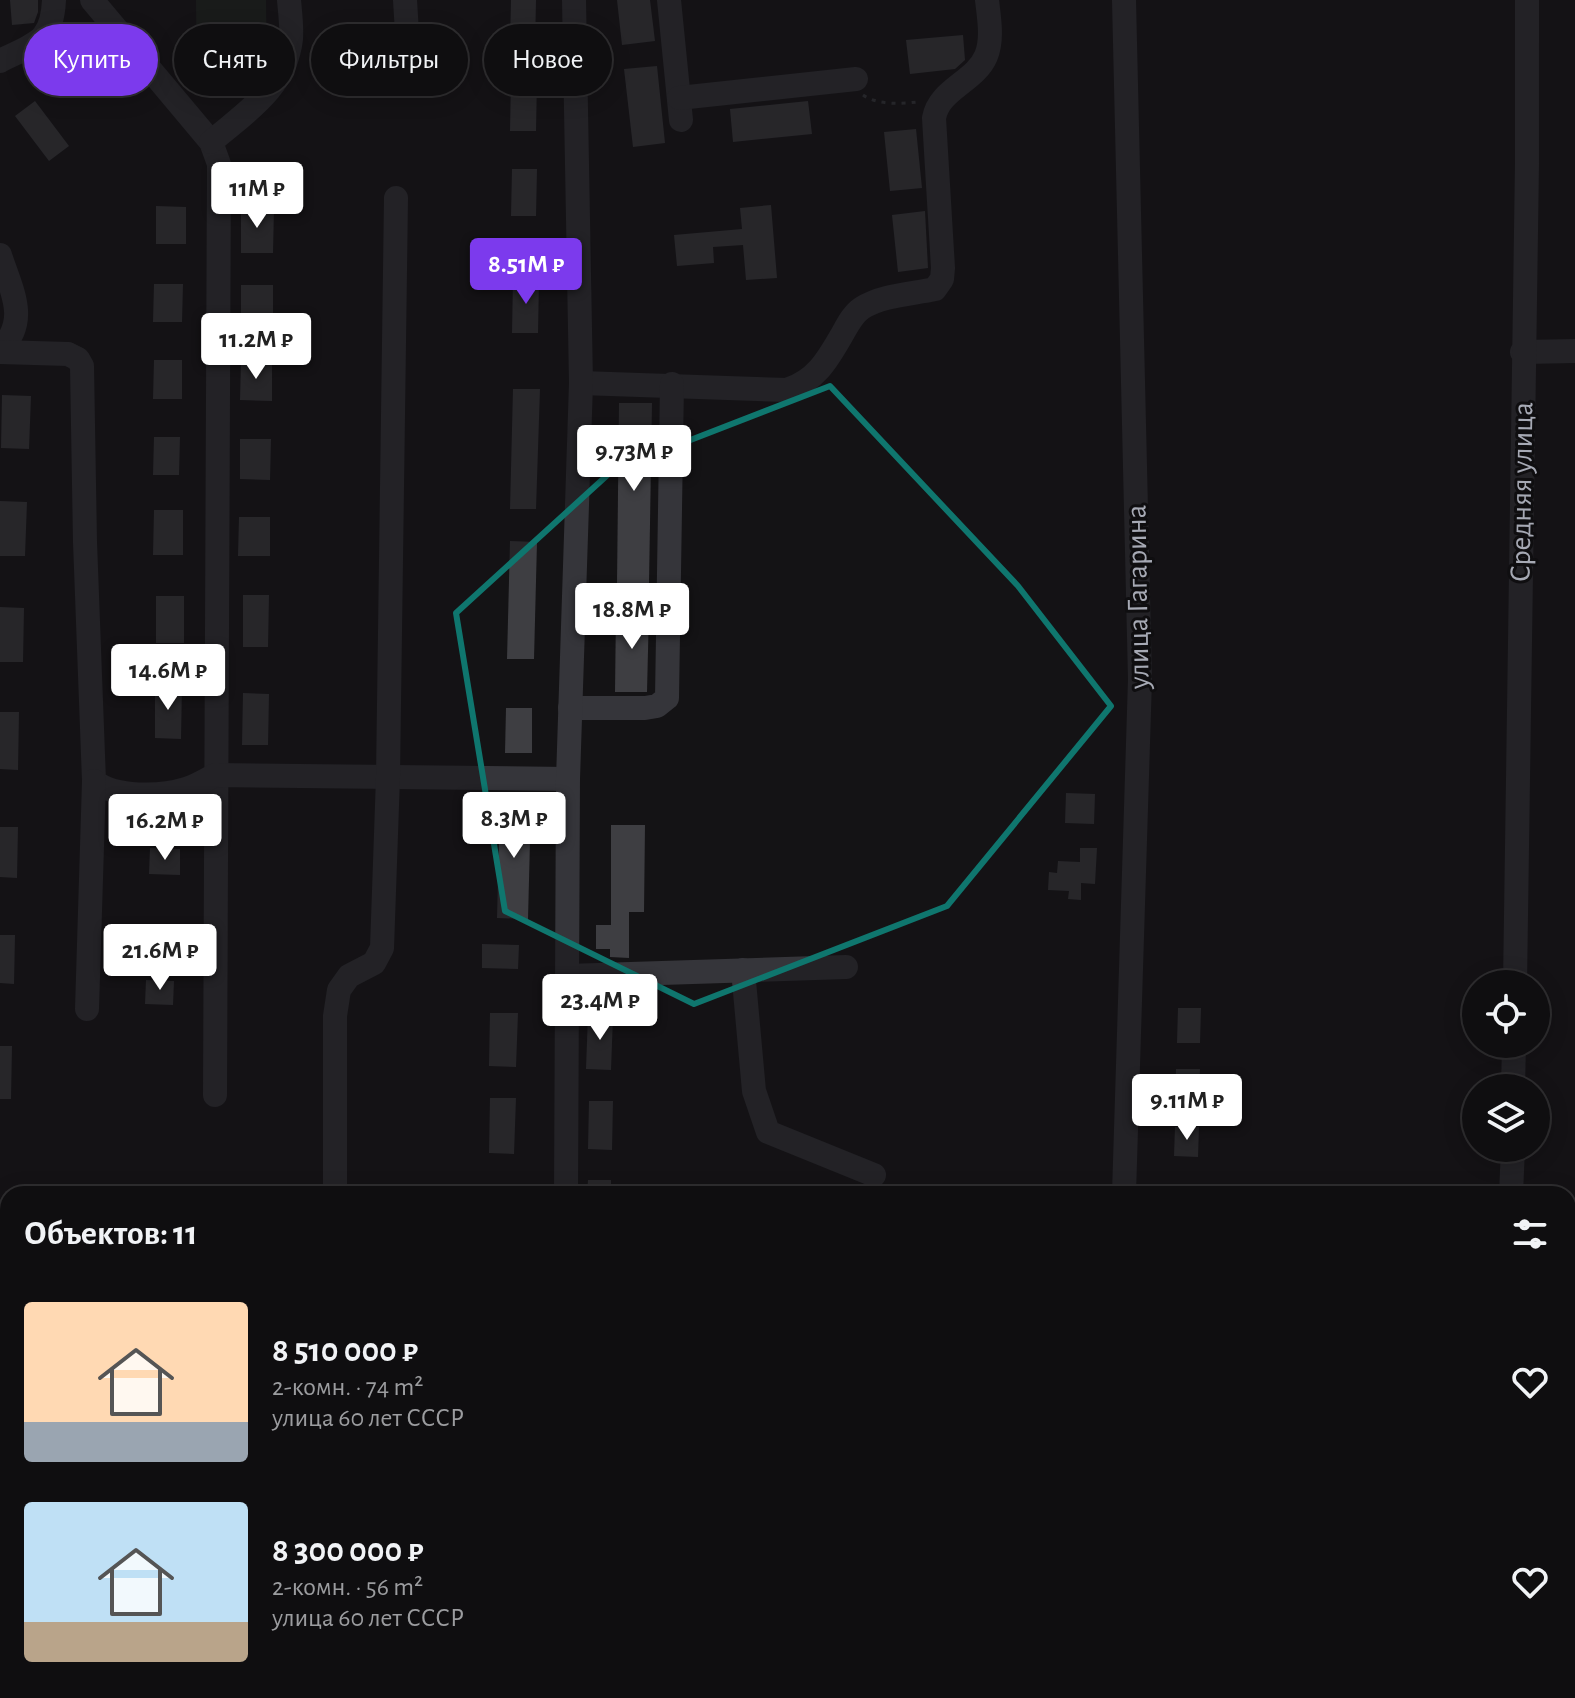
<!DOCTYPE html>
<html lang="ru">
<meta charset="utf-8">
<style>
body{margin:0;font-family:"Alegreya Sans",sans-serif;background:#1d1c1e;color:#f1f3f6;height:100vh;display:flex;flex-direction:column;font-size:30px;white-space:nowrap}
*{box-sizing:border-box;margin:0}
p{font-size:26px;color:#9b9c9f}
.icon{flex:none;width:44px;height:44px;fill:none;stroke:currentColor;stroke-width:2;stroke-linecap:round;stroke-linejoin:round}
.map{position:relative;flex:1;overflow:hidden}
.sheet{position:absolute;left:0px;top:1186px;width:1576px;height:512px;display:flex;flex-direction:column;background:#0f0e10;border-radius:24px 24px 0 0;box-shadow:0 4px 20px #0003,0 0 0 2px #2f2e30}
.sheet>*{flex:none}
.guide{position:absolute;left:24px;top:24px;width:800px;height:72px;display:flex;gap:16px}
.controls{position:absolute;left:1462px;top:970px;display:grid;gap:16px}
.controls a{display:grid;place-items:center;width:88px;height:88px;border-radius:50%;background:#0f0e10;box-shadow:0 4px 20px #0003,0 0 0 2px #2f2e30;font-size:40px}
.price{position:absolute;translate:-50% -68px;padding:0 18px;border-radius:8px;background:#fff;color:#222;font-size:26px;line-height:52px;filter:drop-shadow(0 2px 4px #0008)}
.price::after{content:'';position:absolute;left:50%;top:48px;width:24px;height:18px;margin-left:-12px;background:inherit;clip-path:polygon(0 0,100% 0,50% 100%)}
.price.on{background:#7c3aed;color:#fff}
ul{padding:0;list-style:none}
li{display:flex;align-items:center;gap:24px;height:200px;padding:0 24px}
li span{display:grid;place-items:center;flex:none;width:224px;height:160px;border-radius:8px;color:#555}
li>.icon{margin-inline-start:auto}
span .icon{width:96px;height:96px;fill:#fffc;stroke-width:1}
li b{font-size:34px}
h2{display:flex;justify-content:space-between;align-items:center;height:96px;padding:0 24px;font-size:34px}
.pill{padding:0 28px;border-radius:36px;background:#0f0e10;box-shadow:0 4px 20px #0003,0 0 0 2px #2f2e30;font-size:28px;line-height:72px}
.pill.on{background:#7c3aed;color:#fff}
.map>svg:first-child{display:block}
.green{fill:#202721}
.building{fill:#3e3e42}
.lines{fill:none;stroke-linecap:round;stroke-linejoin:round}
.path{stroke:#3b3c40;stroke-width:3;stroke-dasharray:4 6;stroke-linecap:butt}
.minor{stroke:#35353a;stroke-width:24}
.marked{fill:none;stroke:#0f766e;stroke-width:6;stroke-linejoin:round}
.labels{text-anchor:middle;stroke-width:6;stroke-linejoin:round;paint-order:stroke}
.street-label{font-size:30px;fill:#a6a9b4;stroke:#0f0e10}
</style>
<div class="map">
<svg width="1575" height="1698" viewBox="0 0 1575 1698">
<rect width="100%" height="100%" fill="#141315"/>
<path class="green" d="M196 0H266L267 79 261 85H205L197 79Z"/>
<g class="building">
<path d="M10 0H38V12L34 23 12 25Z"/>
<path d="M511 0H536L535 47 510 46Z"/>
<path d="M617 0H650L655 41 622 45Z"/>
<path d="M963 35 965 60 955 69 910 74 906 40Z"/>
<path d="M657 66 665 143 633 147 624 69Z"/>
<path d="M511 77 537 78 536 131H510Z"/>
<path d="M35 101 69 146 49 161 15 116Z"/>
<path d="M808 101 812 134 733 142 730 109Z"/>
<path d="M916 129 922 188 890 191 884 132Z"/>
<path d="M512 169H537L536 216H511Z"/>
<path d="M771 205 777 278 746 280 743 245 713 247 714 263 677 266 674 235 742 229 740 208Z"/>
<path d="M156 206 186 207V244H156Z"/>
<path d="M241 207 274 208 273 253H241Z"/>
<path d="M925 211 928 268 898 272 892 215Z"/>
<path d="M513 280H539L538 333H512Z"/>
<path d="M154 284H183L182 322H153Z"/>
<path d="M241 285H273V321L241 320Z"/>
<path d="M154 360H182V399H153Z"/>
<path d="M241 362H272V401L240 400Z"/>
<path d="M513 389H540L536 509H510Z"/>
<path d="M2 395 31 396 29 449 1 448Z"/>
<path d="M619 403H652L649 584H617Z"/>
<path d="M154 437H180L179 475H153Z"/>
<path d="M240 439H271L270 480 240 479Z"/>
<path d="M0 501 27 502 25 556H0Z"/>
<path d="M154 510H183V555H153Z"/>
<path d="M239 517H270V556H238Z"/>
<path d="M510 541 537 542 534 659H507Z"/>
<path d="M243 595H269L268 647H243Z"/>
<rect x="156" y="596" width="28" height="47"/>
<path d="M0 607 24 608 23 662H0Z"/>
<path d="M616 610H649L647 692H615Z"/>
<path d="M155 685H182L181 739 155 738Z"/>
<path d="M243 693 269 694 268 745H242Z"/>
<path d="M506 708H532V753H505Z"/>
<path d="M0 712H19L18 770 0 769Z"/>
<path d="M1066 793 1095 794 1094 824 1065 823Z"/>
<path d="M500 802H531L528 919 497 918Z"/>
<path d="M611 825H645L644 912H629V958L610 957V949H596V925H611Z"/>
<path d="M0 827H18L17 878 0 877Z"/>
<path d="M150 848 180 849V875L149 874Z"/>
<path d="M1080 848H1097L1095 884 1081 883V900L1068 899 1069 891 1048 890 1049 872 1057 873 1058 861 1080 862Z"/>
<path d="M0 935H15L14 984 0 983Z"/>
<path d="M482 944 519 945 518 969 482 968Z"/>
<path d="M146 980 174 981 173 1005 145 1004Z"/>
<path d="M1178 1008H1201L1200 1043H1177Z"/>
<path d="M490 1013H518L516 1067 489 1066Z"/>
<path d="M588 1015 613 1016 611 1070 586 1069Z"/>
<path d="M0 1046H12L11 1099H0Z"/>
<path d="M1176 1069H1200L1199 1100 1175 1099Z"/>
<path d="M490 1098H516L514 1154 489 1153Z"/>
<path d="M589 1101H613L612 1150 588 1149Z"/>
<path d="M1175 1127H1199L1198 1157 1174 1156Z"/>
<path d="M588 1180H611V1194H587Z"/>
</g>
<g class="lines">
<path class="path" d="M863 95C877 105 900 104 917 102"/>
<g class="minor">
<path d="M92 0 211 142 219 164 215 1095"/>
<path d="M405 0 408 49"/>
<path d="M669 0 681 120"/>
<path d="M1124 0 1140 679 1124 1194"/>
<path d="M0 61C35 43 52 43 54 0"/>
<path d="M679 98 856 79"/>
<path d="M211 142C246 112 285 89 291 39 292 26 290 12 289 0"/>
<path d="M0 255C11 290 30 320 0 350"/>
<path d="M0 352 68 354 78 359 82 366 85 542 94 781C115 798 160 797 186 789 196 786 206 780 215 775L568 779"/>
<path d="M1522 352 1575 351"/>
<path d="M581 383 787 390C817 380 828 359 843 333 848 324 853 314 862 308 882 295 912 294 935 289L942 279 943 268 934 118C939 89 975 82 986 56 993 39 989 18 987 0"/>
<path d="M570 708H645L657 706 667 698 672 384"/>
<path d="M743 970 754 1091 768 1132 874 1175"/>
<path d="M567 976 846 967"/>
<path d="M1515 984 1527 163V0"/>
<path d="M87 1009 94 781"/>
<path d="M1513 1088 1514 1044"/>
<path d="M335 1194V1016L339 990 349 976 374 963 382 948 388 777 396 198"/>
<path d="M566 1194 568 779 581 383 574 0"/>
<path d="M1511 1194 1513 1148"/>
<path d="M1568 1239 1575 1234"/>
<path d="M0 1314H8"/>
<path d="M8 1430 6 1442 8 1487"/>
<path d="M0 1612H8"/>
<path d="M344 1690 348 1698"/>
<path d="M1138 1690 1139 1698"/>
<path d="M1506 1690 1509 1698"/>
</g>
</g>
<path d="M0 0H1575V1698H0ZM830 386 1018 586 1111 706 947 906 694 1004 505 911 456 613 613 470Z" fill="#141315" fill-opacity=".55" fill-rule="evenodd"/>
<path class="marked" d="M830 386 1018 586 1111 706 947 906 694 1004 505 911 456 613 613 470Z"/>
<g class="labels">
<g class="street-label">
<text transform="translate(1521 492) rotate(-89)" y="10">Средняя улица</text>
<text transform="translate(1137 597) rotate(-91)" y="10">улица Гагарина</text>
</g>
</g>
</svg>
<div class="controls">
<a><svg class="icon" aria-label="locate" viewBox="0 0 24 24"><circle cx="12" cy="12" r="6"/><path d="M12 2v4M12 18v4M2 12h4M18 12h4"/></svg></a>
<a><svg class="icon" aria-label="layers" viewBox="0 0 24 24"><path d="M12 4l9 5-9 5-9-5zM3 14l9 5 9-5"/></svg></a>
</div>
<b class="price" style="left:257px;top:230px">11M ₽</b>
<b class="price on" style="left:526px;top:306px">8.51M ₽</b>
<b class="price" style="left:256px;top:381px">11.2M ₽</b>
<b class="price" style="left:634px;top:493px">9.73M ₽</b>
<b class="price" style="left:632px;top:651px">18.8M ₽</b>
<b class="price" style="left:168px;top:712px">14.6M ₽</b>
<b class="price" style="left:514px;top:860px">8.3M ₽</b>
<b class="price" style="left:165px;top:862px">16.2M ₽</b>
<b class="price" style="left:160px;top:992px">21.6M ₽</b>
<b class="price" style="left:600px;top:1042px">23.4M ₽</b>
<b class="price" style="left:1187px;top:1142px">9.11M ₽</b>
<div class="guide">
<a class="pill on">Купить</a>
<a class="pill">Снять</a>
<a class="pill">Фильтры</a>
<a class="pill">Новое</a>
</div>
<section class="sheet">
<h2>Объектов: 11<svg class="icon" aria-label="filters" viewBox="0 0 24 24"><path d="M4 7h16M4 17h16"/><circle cx="9" cy="7" r="2"/><circle cx="15" cy="17" r="2"/></svg></h2>
<ul>
<li><span style="background:linear-gradient(#ffd9b3 75%,#9aa5b1 0)"><svg class="icon" aria-label="home" viewBox="0 0 24 24"><path d="M3 11l9-7 9 7M6 9v11h12V9"/></svg></span><div><b>8 510 000 ₽</b><p>2-комн. · 74 m²</p><p>улица 60 лет СССР</p></div><svg class="icon" aria-label="heart" viewBox="0 0 24 24"><path d="M12 20l-8-8c-3-5 5-10 8-4 3-6 11-1 8 4z"/></svg></li>
<li><span style="background:linear-gradient(#bfe0f5 75%,#b9a48a 0)"><svg class="icon" aria-label="home" viewBox="0 0 24 24"><path d="M3 11l9-7 9 7M6 9v11h12V9"/></svg></span><div><b>8 300 000 ₽</b><p>2-комн. · 56 m²</p><p>улица 60 лет СССР</p></div><svg class="icon" aria-label="heart" viewBox="0 0 24 24"><path d="M12 20l-8-8c-3-5 5-10 8-4 3-6 11-1 8 4z"/></svg></li>
</ul>
</section>
</div>
